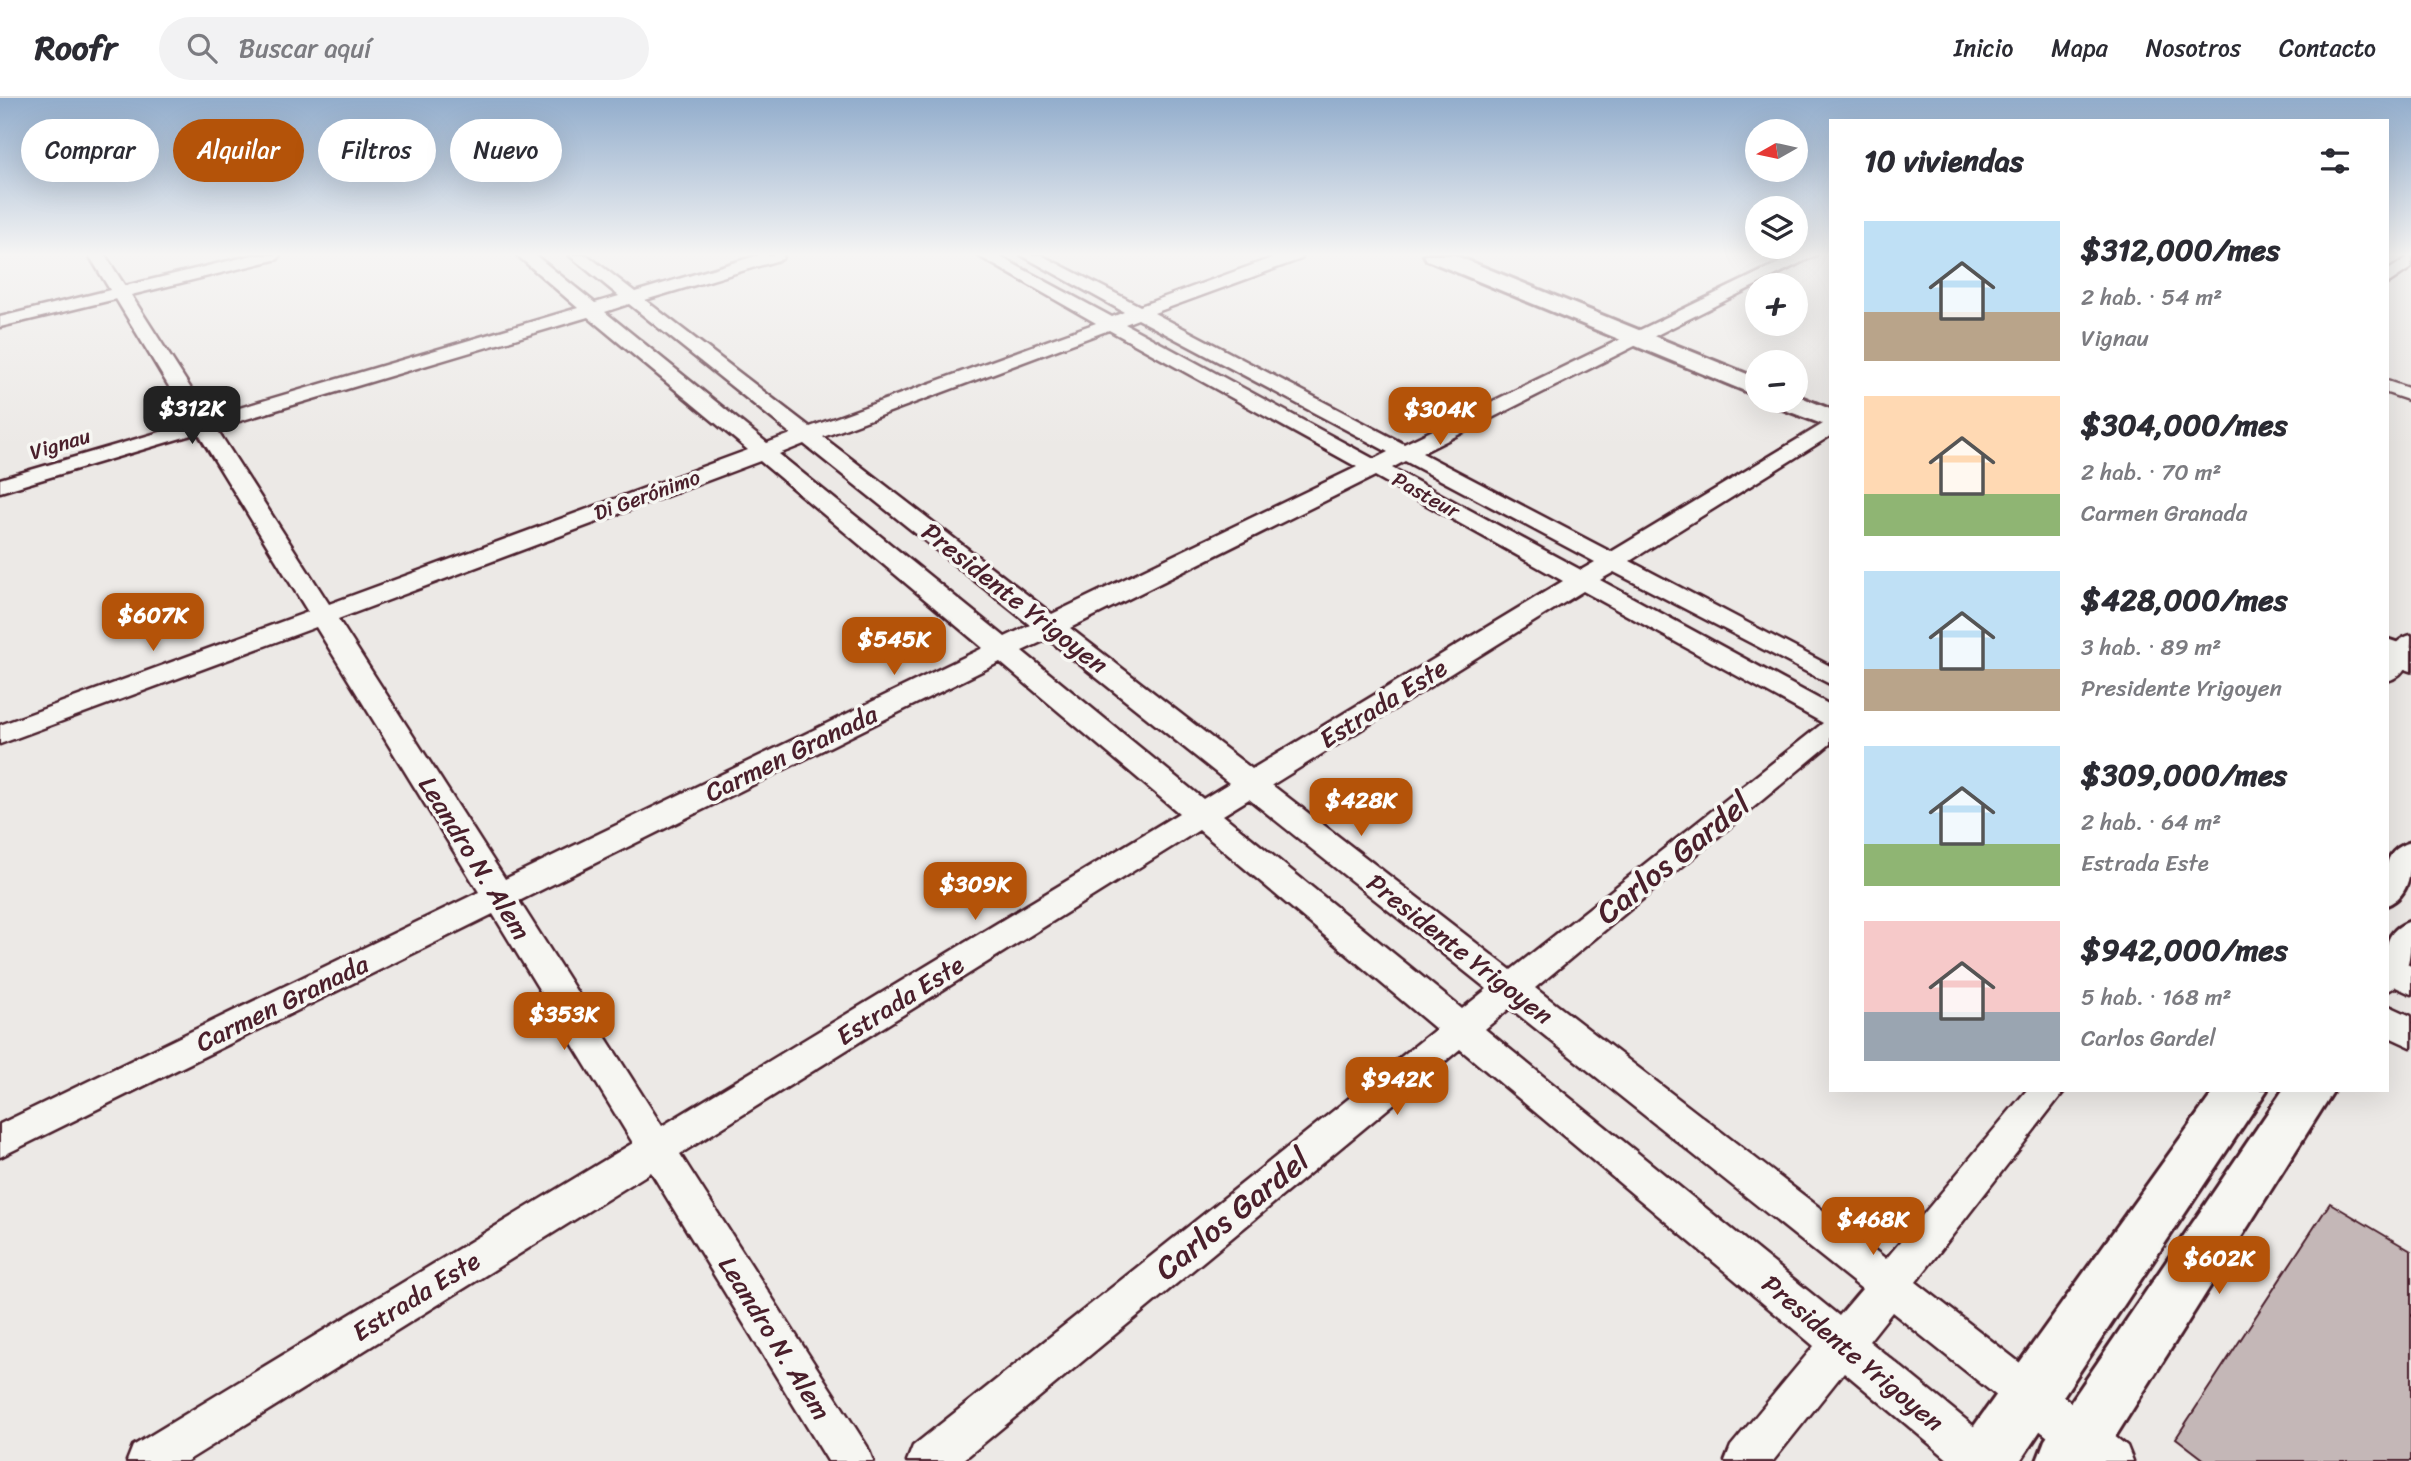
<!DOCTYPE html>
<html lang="es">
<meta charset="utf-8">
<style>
body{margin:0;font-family:Sriracha,sans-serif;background:#f2f2f3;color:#2b2b33;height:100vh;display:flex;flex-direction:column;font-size:26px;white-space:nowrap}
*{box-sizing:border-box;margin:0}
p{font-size:23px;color:#7c7c81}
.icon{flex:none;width:38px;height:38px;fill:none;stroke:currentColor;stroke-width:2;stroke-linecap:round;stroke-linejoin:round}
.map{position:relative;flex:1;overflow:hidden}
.side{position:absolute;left:1829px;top:21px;width:560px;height:973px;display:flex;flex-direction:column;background:#fff;border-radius:0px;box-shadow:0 7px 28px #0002}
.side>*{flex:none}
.guide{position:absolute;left:21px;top:21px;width:665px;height:63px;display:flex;gap:14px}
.needle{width:46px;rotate:261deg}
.buttons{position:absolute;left:1745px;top:21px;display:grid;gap:14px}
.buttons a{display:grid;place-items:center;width:63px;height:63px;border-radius:50%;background:#fff;box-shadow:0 7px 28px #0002;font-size:35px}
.price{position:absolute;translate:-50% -60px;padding:0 16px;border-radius:14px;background:#b45309;color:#fff;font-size:23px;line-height:46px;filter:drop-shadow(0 2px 4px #0008)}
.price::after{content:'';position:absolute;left:50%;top:42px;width:21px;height:16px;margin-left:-10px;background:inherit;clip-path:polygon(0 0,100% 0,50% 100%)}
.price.active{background:#222;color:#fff}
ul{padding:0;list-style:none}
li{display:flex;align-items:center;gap:21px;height:175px;padding:0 35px}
li span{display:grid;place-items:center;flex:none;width:196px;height:140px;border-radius:0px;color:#555}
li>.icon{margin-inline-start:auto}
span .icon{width:84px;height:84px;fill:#fffc;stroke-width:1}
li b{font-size:30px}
h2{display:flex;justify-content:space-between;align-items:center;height:84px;padding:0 35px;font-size:30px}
.pill{padding:0 24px;border-radius:32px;background:#fff;box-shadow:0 7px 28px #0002;font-size:24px;line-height:63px}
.pill.active{background:#b45309;color:#fff}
header{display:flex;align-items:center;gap:42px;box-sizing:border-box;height:98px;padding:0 35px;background:#fff;border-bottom:2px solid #e1e1e2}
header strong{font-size:33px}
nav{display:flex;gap:38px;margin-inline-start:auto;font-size:24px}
.search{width:490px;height:63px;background:#f2f2f3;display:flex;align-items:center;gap:18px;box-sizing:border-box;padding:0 24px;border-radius:38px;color:#7c7c81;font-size:26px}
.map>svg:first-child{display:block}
.building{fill:#c4b7b7;stroke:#4a1f2b;stroke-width:2}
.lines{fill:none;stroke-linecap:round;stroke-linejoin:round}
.street-casing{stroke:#4a1f2b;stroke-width:5}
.secondary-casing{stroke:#4a1f2b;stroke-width:6}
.street{fill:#f6f6f2;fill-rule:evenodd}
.secondary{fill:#f6f6f2;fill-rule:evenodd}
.labels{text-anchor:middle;stroke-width:7;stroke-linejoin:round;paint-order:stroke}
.far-street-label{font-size:21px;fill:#4a1f2b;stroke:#f6f6f2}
.street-label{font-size:26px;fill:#4a1f2b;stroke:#f6f6f2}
.near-street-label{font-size:32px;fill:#4a1f2b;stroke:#f6f6f2}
</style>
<header>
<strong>Roofr</strong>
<div class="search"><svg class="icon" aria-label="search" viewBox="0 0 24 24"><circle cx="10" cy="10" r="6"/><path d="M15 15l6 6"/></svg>Buscar aquí</div>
<nav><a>Inicio</a><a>Mapa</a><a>Nosotros</a><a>Contacto</a></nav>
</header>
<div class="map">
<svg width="2411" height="1363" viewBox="0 0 2411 1363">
<rect width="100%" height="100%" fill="#ece9e6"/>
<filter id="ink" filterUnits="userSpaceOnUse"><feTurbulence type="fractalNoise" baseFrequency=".0143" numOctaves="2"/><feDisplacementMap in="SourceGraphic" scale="14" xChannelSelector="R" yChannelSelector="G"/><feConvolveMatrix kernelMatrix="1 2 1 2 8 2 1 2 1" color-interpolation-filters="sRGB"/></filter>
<g filter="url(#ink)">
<path class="building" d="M2330 1105 2411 1153V1363H2206L2176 1340Z"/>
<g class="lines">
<g class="street-casing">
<g id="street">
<path d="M89 157H105L125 188 253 157H280L278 161 131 197 209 319 578 210 517 157H535L595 205 619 198 569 157H587L635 194 759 157H784L782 161 645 202 810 329 1096 225 977 157H997L1112 219 1124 214 1021 157H1041L1140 208 1280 157H1303L1301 161 1154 215 1404 346 1795 157H1816L1422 355 1611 454 1823 326 1830 324V338L1630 463 1830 568V586L1614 474 1600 482 1830 607V646L1535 890 1886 1161 2027 992H2065L1916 1184 2127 1348 2133 1363H2078L1892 1214 1869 1243 1998 1348 2004 1363H1950L1844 1274 1773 1363H1725L1731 1348 1814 1248 1460 951 962 1363H907L913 1348 1436 931 1199 732 680 1056 867 1348 873 1363H828L651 1074 187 1363H127L133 1348 633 1045 493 816 0 1059V1026L479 794 316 529 0 646V627L308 514 198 335 0 394V381L191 325 116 201 0 229V219L110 192ZM629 206 791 336 767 345 605 214ZM588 219 748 352 329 506 216 330ZM1138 221 1388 354 1374 361 1125 226ZM1109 232 1357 369 1052 516 823 339ZM804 346 1030 527 1005 539 779 356ZM760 363 983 550 505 781 338 521ZM1405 363 1595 464 1581 472 1392 370ZM1375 378 1563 483 1252 671 1070 530ZM1583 493 1823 625 1511 872 1272 687ZM1048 541 1229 685 1203 701 1022 553ZM1000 564 1179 715 662 1028 519 803ZM1249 701 1487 891 1462 911 1223 717ZM1510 910 1862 1191 1839 1218 1485 931Z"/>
<path d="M2411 157V170L2387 186V173Z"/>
<path d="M2387 283 2411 291V303L2387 295Z"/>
<path d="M2411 537C2411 557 2409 577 2387 583 2387 563 2388 543 2411 537Z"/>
<path d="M2387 857 2411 868V896L2387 885Z"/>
<path d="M2387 907 2411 918V949L2387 938Z"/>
</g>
</g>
<g class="secondary-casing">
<g id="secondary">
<path d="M1424 157H1454L1757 280V298L1427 162Z"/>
<path d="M1796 297 1830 311V329L1777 309 1773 303H1796Z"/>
<path d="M2387 541 2411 549V573L2387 565Z"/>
<path d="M2411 744C2411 773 2411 797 2387 807 2387 778 2378 754 2411 744Z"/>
<path d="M2411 823C2411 853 2411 882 2387 893 2387 863 2377 834 2411 823Z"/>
<path d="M2215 992H2267L2020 1363H1956L1964 1342Z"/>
<path d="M2283 992H2334L2100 1363H2037L2045 1342Z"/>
</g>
</g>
<use href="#street" class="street"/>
<use href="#secondary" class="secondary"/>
</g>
</g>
<linearGradient id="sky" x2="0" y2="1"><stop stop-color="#92adcc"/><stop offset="0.45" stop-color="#f6f5f4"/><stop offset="1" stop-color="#f6f5f4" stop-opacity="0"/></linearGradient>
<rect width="2411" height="348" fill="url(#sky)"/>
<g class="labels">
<g class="far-street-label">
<text transform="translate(60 346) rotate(-17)" y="7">Vignau</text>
<text transform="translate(647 397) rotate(-20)" y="7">Di Gerónimo</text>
<text transform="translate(1426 397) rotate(29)" y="7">Pasteur</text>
</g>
<g class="street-label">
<text transform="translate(1015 500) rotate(38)" y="9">Presidente Yrigoyen</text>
<text transform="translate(1383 605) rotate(-32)" y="9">Estrada Este</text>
<text transform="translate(791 655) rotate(-26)" y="9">Carmen Granada</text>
<text transform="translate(475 760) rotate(58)" y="9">Leandro N. Alem</text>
<text transform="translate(1460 851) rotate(38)" y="9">Presidente Yrigoyen</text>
<text transform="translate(900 902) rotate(-32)" y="9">Estrada Este</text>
<text transform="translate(282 905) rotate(-26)" y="9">Carmen Granada</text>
<text transform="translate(416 1198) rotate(-32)" y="9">Estrada Este</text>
<text transform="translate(775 1240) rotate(58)" y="9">Leandro N. Alem</text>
<text transform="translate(1853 1255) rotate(40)" y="9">Presidente Yrigoyen</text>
</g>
<g class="near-street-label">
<text transform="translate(1673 760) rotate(-39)" y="11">Carlos Gardel</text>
<text transform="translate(1232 1116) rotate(-39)" y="11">Carlos Gardel</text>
</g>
</g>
</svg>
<div class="buttons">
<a><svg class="needle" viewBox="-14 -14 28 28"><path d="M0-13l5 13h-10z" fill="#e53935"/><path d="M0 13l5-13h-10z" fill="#7c7c81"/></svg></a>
<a><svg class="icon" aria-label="layers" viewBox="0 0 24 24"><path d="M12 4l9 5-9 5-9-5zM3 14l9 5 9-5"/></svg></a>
<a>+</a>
<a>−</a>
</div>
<b class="price active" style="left:192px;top:348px">$312K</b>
<b class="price" style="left:1440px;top:349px">$304K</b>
<b class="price" style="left:153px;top:555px">$607K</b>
<b class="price" style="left:894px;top:579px">$545K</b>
<b class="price" style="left:1361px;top:740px">$428K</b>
<b class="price" style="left:975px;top:824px">$309K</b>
<b class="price" style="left:564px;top:954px">$353K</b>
<b class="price" style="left:1397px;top:1019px">$942K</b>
<b class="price" style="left:1873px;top:1159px">$468K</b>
<b class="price" style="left:2219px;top:1198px">$602K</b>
<div class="guide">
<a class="pill">Comprar</a>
<a class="pill active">Alquilar</a>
<a class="pill">Filtros</a>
<a class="pill">Nuevo</a>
</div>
<section class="side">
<h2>10 viviendas<svg class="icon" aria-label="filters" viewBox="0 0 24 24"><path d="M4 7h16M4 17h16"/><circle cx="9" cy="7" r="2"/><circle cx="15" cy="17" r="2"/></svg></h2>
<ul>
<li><span style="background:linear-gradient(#bfe0f5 65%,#b9a48a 0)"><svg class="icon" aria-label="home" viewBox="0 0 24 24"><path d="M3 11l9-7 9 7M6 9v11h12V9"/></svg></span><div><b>$312,000/mes</b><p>2 hab. · 54 m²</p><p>Vignau</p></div></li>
<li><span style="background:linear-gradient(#ffd9b3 70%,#8fb573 0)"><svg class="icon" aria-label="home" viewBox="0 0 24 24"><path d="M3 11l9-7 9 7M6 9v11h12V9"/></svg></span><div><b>$304,000/mes</b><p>2 hab. · 70 m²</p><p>Carmen Granada</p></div></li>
<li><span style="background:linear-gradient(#bfe0f5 70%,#b9a48a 0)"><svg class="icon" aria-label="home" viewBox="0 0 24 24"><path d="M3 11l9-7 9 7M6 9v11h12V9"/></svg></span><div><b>$428,000/mes</b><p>3 hab. · 89 m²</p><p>Presidente Yrigoyen</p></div></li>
<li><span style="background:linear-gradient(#bfe0f5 70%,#8fb573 0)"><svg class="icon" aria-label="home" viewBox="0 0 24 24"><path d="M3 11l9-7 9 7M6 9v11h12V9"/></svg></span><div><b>$309,000/mes</b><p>2 hab. · 64 m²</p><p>Estrada Este</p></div></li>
<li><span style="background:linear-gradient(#f6c9c9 65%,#9aa5b1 0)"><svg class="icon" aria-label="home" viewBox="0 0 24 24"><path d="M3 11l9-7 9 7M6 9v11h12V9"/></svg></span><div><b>$942,000/mes</b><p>5 hab. · 168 m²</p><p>Carlos Gardel</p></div></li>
</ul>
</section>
</div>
